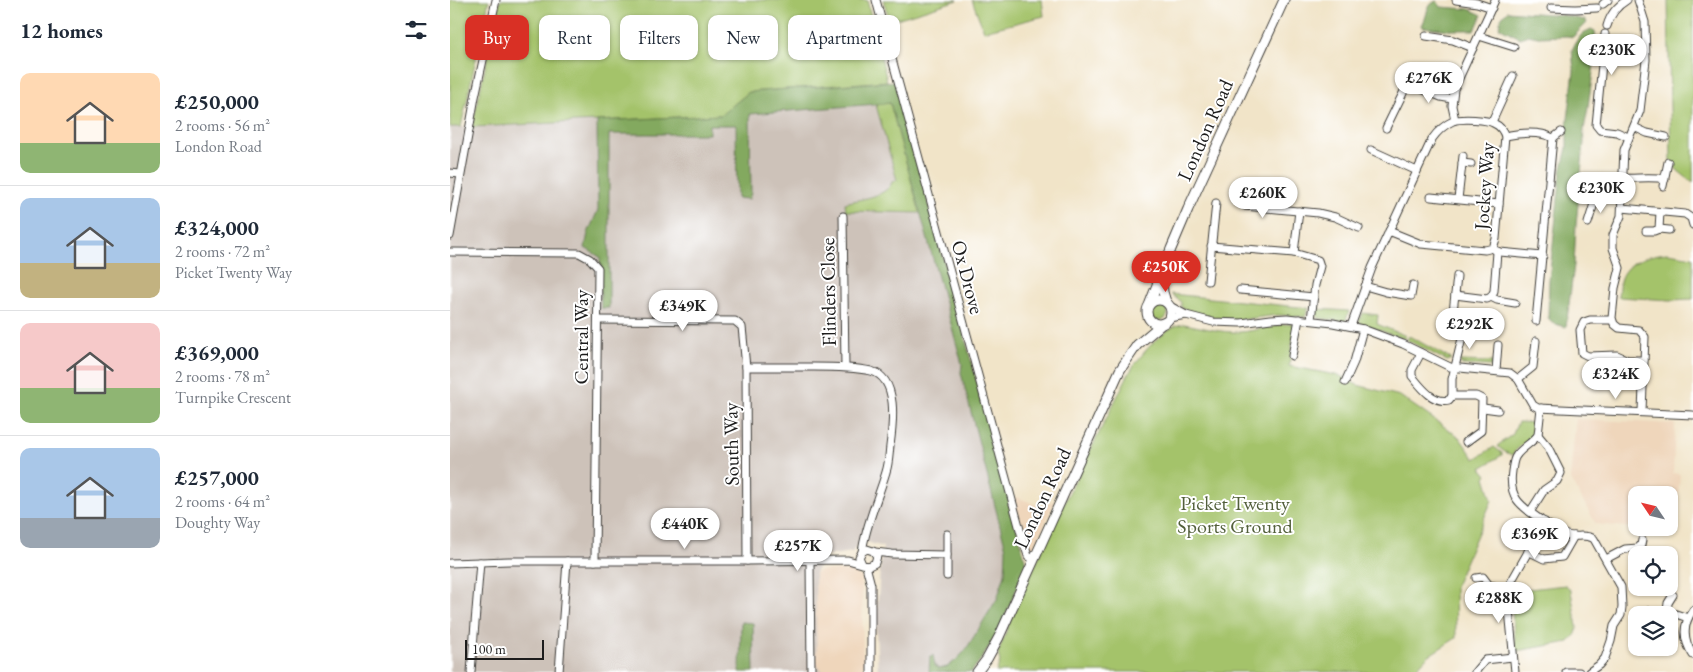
<!DOCTYPE html>
<meta charset="utf-8">
<style>
body{margin:0;font-family:"EB Garamond",serif;background:#f2f2f3;color:#1f2937;height:100vh;display:flex;flex-direction:column;font-size:19px;white-space:nowrap}
*{box-sizing:border-box;margin:0}
p{font-size:16px;color:#747a83}
.icon{flex:none;width:28px;height:28px;fill:none;stroke:currentColor;stroke-width:2;stroke-linecap:round;stroke-linejoin:round}
.map{position:relative;flex:1;overflow:hidden}
.sheet{display:flex;flex-direction:column;background:#fff;width:450px}
.sheet>*{flex:none}
.hud{position:absolute;left:15px;top:15px;width:475px;height:45px;display:flex;gap:10px}
.needle{width:32px;rotate:305deg}
.controls{position:absolute;left:1178px;top:486px;display:grid;gap:10px}
.controls a{display:grid;place-items:center;width:50px;height:50px;border-radius:10px;background:#fff;box-shadow:0 1px 4px #0004;font-size:25px}
.scale{position:absolute;left:15px;bottom:12px;width:79px;box-sizing:border-box;padding-left:5px;border:2px solid #1c1c1c;border-top:0;font-size:14px;line-height:18px;white-space:nowrap;color:#1c1c1c;-webkit-text-stroke:4px #fff;paint-order:stroke}
.price{position:absolute;translate:-50% -42px;padding:0 11px;border-radius:18px;background:#fff;color:#222;font-size:16px;line-height:32px;filter:drop-shadow(0 1px 2px #0008)}
.price::after{content:'';position:absolute;left:50%;top:30px;width:15px;height:11px;margin-left:-8px;background:inherit;clip-path:polygon(0 0,100% 0,50% 100%)}
.price.current{background:#d93025;color:#fff}
ul{padding:0;list-style:none}
li{display:flex;align-items:center;gap:15px;height:125px;padding:0 20px}
li+li{border-top:1px solid #e0e1e3}
li span{display:grid;place-items:center;flex:none;width:140px;height:100px;border-radius:10px;color:#555}
li>.icon{margin-inline-start:auto}
span .icon{width:60px;height:60px;fill:#fffc;stroke-width:1}
li b{font-size:21px}
h2{display:flex;justify-content:space-between;align-items:center;height:60px;padding:0 20px;font-size:21px}
.chip{padding:0 18px;border-radius:10px;background:#fff;box-shadow:0 1px 4px #0004;font-size:18px;line-height:45px}
.chip.current{background:#d93025;color:#fff}
main{display:flex;flex:1;min-height:0}
.map>svg:first-child{display:block}
.built{fill:#efd6bb;fill-rule:evenodd}
.industrial{fill:#cdc2b9}
.green{fill:#a4c36a;stroke:#607043}
.forest{fill:#83a95e;stroke:#50623d}
.lines{fill:none;stroke-linecap:round;stroke-linejoin:round}
.minor-casing{stroke:#3c3a36;stroke-width:9}
.major-casing{stroke:#3c3a36;stroke-width:11}
.minor{stroke:#fff;stroke-width:7}
.major{stroke:#fff;stroke-width:9}
.labels{text-anchor:middle;stroke-width:4;stroke-linejoin:round;paint-order:stroke}
.street-label{font-size:20px;fill:#1c1c1c;stroke:#fff}
.park-label{font-size:20px;fill:#525f3b;stroke:#fff}
</style>
<main>
<section class="sheet">
<h2>12 homes<svg class="icon" aria-label="filters" viewBox="0 0 24 24"><path d="M4 7h16M4 17h16"/><circle cx="9" cy="7" r="2"/><circle cx="15" cy="17" r="2"/></svg></h2>
<ul>
<li><span style="background:linear-gradient(#ffd9b3 70%,#8fb573 0)"><svg class="icon" aria-label="home" viewBox="0 0 24 24"><path d="M3 11l9-7 9 7M6 9v11h12V9"/></svg></span><div><b>£250,000</b><p>2 rooms · 56 m²</p><p>London Road</p></div></li>
<li><span style="background:linear-gradient(#a9c7e8 65%,#c2b280 0)"><svg class="icon" aria-label="home" viewBox="0 0 24 24"><path d="M3 11l9-7 9 7M6 9v11h12V9"/></svg></span><div><b>£324,000</b><p>2 rooms · 72 m²</p><p>Picket Twenty Way</p></div></li>
<li><span style="background:linear-gradient(#f6c9c9 65%,#8fb573 0)"><svg class="icon" aria-label="home" viewBox="0 0 24 24"><path d="M3 11l9-7 9 7M6 9v11h12V9"/></svg></span><div><b>£369,000</b><p>2 rooms · 78 m²</p><p>Turnpike Crescent</p></div></li>
<li><span style="background:linear-gradient(#a9c7e8 70%,#9aa5b1 0)"><svg class="icon" aria-label="home" viewBox="0 0 24 24"><path d="M3 11l9-7 9 7M6 9v11h12V9"/></svg></span><div><b>£257,000</b><p>2 rooms · 64 m²</p><p>Doughty Way</p></div></li>
</ul>
</section>
<div class="map">
<svg width="1243" height="672" viewBox="0 0 1243 672">
<rect width="100%" height="100%" fill="#fff"/>
<filter id="ink" filterUnits="userSpaceOnUse"><feTurbulence type="fractalNoise" baseFrequency=".02" numOctaves="2"/><feDisplacementMap in="SourceGraphic" scale="10" xChannelSelector="R" yChannelSelector="G"/><feConvolveMatrix kernelMatrix="1 2 1 2 8 2 1 2 1" color-interpolation-filters="sRGB"/></filter>
<filter id="wash" filterUnits="userSpaceOnUse"><feTurbulence type="fractalNoise" baseFrequency=".0096" numOctaves="4" result="noise"/><feDisplacementMap in="SourceGraphic" scale="20" xChannelSelector="R" yChannelSelector="G"/><feGaussianBlur stdDeviation="1.12" result="paint"/><feColorMatrix in="noise" values="0 0 0 0 0 0 0 0 0 0 0 0 0 0 0 0 0 1.4 0 .05"/><feComposite in="paint" operator="in"/></filter>
<g filter="url(#wash)">
<rect width="100%" height="100%" fill="#f1e4c8"/>
<g class="built">
<path d="M1126 419 1225 424 1223 473 1230 474 1226 530H1206L1146 524 1120 478ZM1186 495H1219V528H1186Z"/>
<path d="M567 497 591 507 603 501H605L583 550H580L563 499Z"/>
<path d="M371 570 403 571 411 577 412 584 413 672H374L367 666 365 573Z"/>
</g>
<path class="industrial" d="M440 103 570 570 508 672H428L426 629 430 569 433 547 411 540 402 552 375 556 365 573 367 666 374 672H0V127H22L300 113Z"/>
<g class="green">
<path d="M0 0H39L11 127H0Z"/>
<path d="M50 0H417L437 81 299 92 272 115 22 127Z"/>
<path d="M433 0H508L440 21Z"/>
<path d="M522 0H592L594 16 534 31Z"/>
<path d="M1218 0H1243V183L1227 170 1221 161Z"/>
<path d="M440 103 470 213 396 211 395 203C409 199 437 197 442 182L447 180 426 105Z"/>
<path d="M1218 253 1243 257V299L1221 300 1168 297C1169 289 1169 279 1174 272 1183 259 1203 254 1218 253Z"/>
<path d="M721 294 859 308 855 317 828 315 789 320 763 319 734 309 731 307V302Z"/>
<circle cx="709" cy="312" r="9"/>
<path d="M867 309 899 311 895 322 868 318 866 315Z"/>
<path d="M912 313 928 315 927 324 956 336 954 339 910 323 909 321Z"/>
<path d="M734 324C753 327 770 333 790 332 808 331 826 323 845 324L839 366 886 375 893 377 907 385 950 396 1009 437 1025 459 1044 447 1052 453V455L1031 468 1037 475 1035 477 1042 500 1005 586 1006 638 978 656 963 672H546L550 662 548 653 560 621 604 523 678 375C687 359 714 325 734 324Z"/>
<path d="M959 336 1001 359 997 361 959 341 957 340Z"/>
<path d="M1009 361 1043 362 1041 366 1012 365Z"/>
<path d="M1068 422 1086 423C1085 440 1071 442 1062 455L1055 452 1047 446 1063 434Z"/>
<path d="M1116 585 1121 591 1127 627 1126 634 1119 642 1066 651 1060 591Z"/>
</g>
<g class="forest">
<path d="M987 1 991 7 1019 9 1032 15 1025 30H1000L973 27 972 25C978 17 975 4 987 1Z"/>
<path d="M1057 11 1112 15 1135 20 1137 23 1123 37 1117 36 1088 37 1078 35 1070 38 1049 27 1051 18Z"/>
<path d="M1141 29 1145 31C1147 56 1141 82 1138 107 1137 118 1132 131 1134 142L1126 225 1124 265 1116 327C1109 325 1101 324 1098 317L1099 280 1111 172 1117 148V127L1124 71 1122 50 1127 40 1133 33Z"/>
<path d="M445 81 577 566 574 567 573 573C559 607 546 643 521 672H479L480 657 483 655 485 666 489 669 497 667 505 661 515 651 547 599 555 574 556 549 511 373 512 364 440 103 300 114 301 193 299 199 287 198 286 125H259V134H159V308H151L150 257 135 248 138 233 148 210 147 121 271 115 299 92Z"/>
<path d="M291 622 303 623 304 672H290Z"/>
</g>
</g>
<g filter="url(#ink)">
<g class="lines">
<g class="minor-casing">
<g id="minor">
<path d="M426 0 572 537 578 556 583 559"/>
<path d="M1006 0 1027 3 1042 8"/>
<path d="M1188 0 1195 22 1196 60 1190 111 1174 150 1171 216 1163 235V248L1170 268 1165 288 1162 318 1164 324 1169 328 1189 330 1195 337 1192 411"/>
<path d="M1153 4 1158 0"/>
<path d="M1101 8 1125 9 1147 8"/>
<path d="M1157 26C1160 15 1167 6 1177 0"/>
<path d="M1155 34 1146 125 1150 130 1167 132 1178 137"/>
<path d="M976 36 1003 40 1023 48"/>
<path d="M1029 36 1064 47"/>
<path d="M1005 120 1002 106 1004 89 1045 0"/>
<path d="M1042 122 1063 76"/>
<path d="M1184 127 1197 133 1216 137"/>
<path d="M936 128 958 83 991 97 1002 99"/>
<path d="M1055 136C1069 133 1090 131 1103 138"/>
<path d="M1103 138 1111 132"/>
<path d="M921 150 967 171"/>
<path d="M1012 163 1021 164"/>
<path d="M0 173 10 174"/>
<path d="M1172 178C1186 179 1201 176 1215 179"/>
<path d="M1213 186 1218 162"/>
<path d="M981 197 1049 204"/>
<path d="M1008 199 1013 156"/>
<path d="M795 206 868 213 885 217 909 228"/>
<path d="M1172 208 1235 214 1241 218 1243 225"/>
<path d="M393 216 395 367"/>
<path d="M1138 223 1146 197"/>
<path d="M1209 229 1219 230"/>
<path d="M939 231 971 244 1035 250 1043 248"/>
<path d="M1196 231H1204L1209 229 1210 212"/>
<path d="M0 236 25 97 46 0"/>
<path d="M761 246 844 253 868 260 870 266 865 285 861 320"/>
<path d="M1045 250 1050 252 1093 256"/>
<path d="M0 252 129 253 140 259 148 268 145 561"/>
<path d="M844 253 849 211"/>
<path d="M758 281 766 203"/>
<path d="M915 286 936 292 961 296 963 285"/>
<path d="M790 290 864 297"/>
<path d="M1005 295 1037 299 1041 297 1044 291 1047 252"/>
<path d="M1041 297 1047 300 1065 303"/>
<path d="M720 306 736 315 763 322 791 323 821 319 837 318 883 323 913 329 953 344 1000 367 1060 373 1068 379 1083 405 1088 408 1243 415"/>
<path d="M1003 312 1007 276"/>
<path d="M719 318 736 315"/>
<path d="M1162 320H1140L1134 322 1130 330 1132 353 1138 356 1167 355 1178 360H1194"/>
<path d="M1086 321 1103 138"/>
<path d="M901 326 922 268 982 139C987 132 994 125 1003 121 1011 118 1038 119 1045 124 1050 126 1053 131 1055 136L1046 239 1043 248"/>
<path d="M971 353 962 370V376C971 387 983 404 999 400L1002 396H1026L1032 399 1031 431 1016 442"/>
<path d="M842 356 849 319"/>
<path d="M296 367C318 367 341 367 364 367 383 367 402 367 421 371 449 378 443 424 440 446 439 454 439 463 436 472 428 499 416 524 412 552"/>
<path d="M1046 371 1048 345"/>
<path d="M1068 379 1083 367 1086 341"/>
<path d="M895 382 904 362 913 329"/>
<path d="M1002 396V379L1015 326"/>
<path d="M1033 408 1048 410"/>
<path d="M1091 408 1088 435C1082 443 1071 448 1066 456 1063 460 1063 466 1062 471 1058 498 1071 506 1091 520 1099 525 1106 530 1114 534 1124 539 1135 533 1144 539L1171 587 1172 607 1171 615 1164 626 1161 641 1155 658 1149 665 1139 672"/>
<path d="M1080 512 1094 490 1107 481 1111 473 1098 447 1088 435"/>
<path d="M1078 551 1094 559 1112 557 1124 536"/>
<path d="M425 552 442 554 497 555"/>
<path d="M1156 559 1175 549 1188 548 1191 545 1192 540"/>
<path d="M297 561 398 560 419 566 425 563 427 556 423 551 417 549 412 552 409 557 412 564"/>
<path d="M360 561 361 672"/>
<path d="M0 563 59 561H297L296 367 292 327 285 321 148 320"/>
<path d="M416 566 421 585V672"/>
<path d="M497 576V534"/>
<path d="M1026 578 1033 577 1039 585 1057 589 1065 672"/>
<path d="M1057 589 1095 522"/>
<path d="M1243 610C1232 625 1233 640 1243 655"/>
<path d="M1198 611 1205 615"/>
<path d="M1217 611 1218 603 1223 595"/>
<path d="M1215 615 1217 611 1238 618"/>
<path d="M21 672 30 562"/>
<path d="M109 672 117 561"/>
<path d="M1025 672 1035 660 1063 657"/>
<path d="M1116 672H1129"/>
</g>
</g>
<g class="major-casing">
<g id="major">
<path d="M711 275 713 292 716 302"/>
<circle cx="709" cy="312" r="12"/>
<path d="M700 303 721 249 738 209 834 0"/>
<path d="M527 672 537 659 549 637 670 370 687 345 713 323"/>
</g>
</g>
<use href="#minor" class="minor"/>
<use href="#major" class="major"/>
</g>
</g>
<g class="labels">
<g class="street-label">
<text transform="translate(755 130) rotate(-66)" y="7">London Road</text>
<text transform="translate(1034 186) rotate(-86)" y="7">Jockey Way</text>
<text transform="translate(518 277) rotate(75)" y="7">Ox Drove</text>
<text transform="translate(378 292) rotate(-91)" y="7">Flinders Close</text>
<text transform="translate(131 337) rotate(-90)" y="7">Central Way</text>
<text transform="translate(281 444) rotate(-91)" y="7">South Way</text>
<text transform="translate(592 498) rotate(-65)" y="7">London Road</text>
</g>
<g class="park-label">
<text x="785" y="510">Picket Twenty<tspan x="785" dy="23">Sports Ground</tspan></text>
</g>
</g>
</svg>
<div class="controls">
<a><svg class="needle" viewBox="-14 -14 28 28"><path d="M0-13l5 13h-10z" fill="#e53935"/><path d="M0 13l5-13h-10z" fill="#747a83"/></svg></a>
<a><svg class="icon" aria-label="locate" viewBox="0 0 24 24"><circle cx="12" cy="12" r="6"/><path d="M12 2v4M12 18v4M2 12h4M18 12h4"/></svg></a>
<a><svg class="icon" aria-label="layers" viewBox="0 0 24 24"><path d="M12 4l9 5-9 5-9-5zM3 14l9 5 9-5"/></svg></a>
</div>
<div class="scale">100 m</div>
<b class="price" style="left:1162px;top:76px">£230K</b>
<b class="price" style="left:979px;top:104px">£276K</b>
<b class="price" style="left:1151px;top:214px">£230K</b>
<b class="price" style="left:813px;top:219px">£260K</b>
<b class="price current" style="left:716px;top:293px">£250K</b>
<b class="price" style="left:233px;top:332px">£349K</b>
<b class="price" style="left:1020px;top:350px">£292K</b>
<b class="price" style="left:1166px;top:400px">£324K</b>
<b class="price" style="left:235px;top:550px">£440K</b>
<b class="price" style="left:1085px;top:560px">£369K</b>
<b class="price" style="left:348px;top:572px">£257K</b>
<b class="price" style="left:1049px;top:624px">£288K</b>
<div class="hud">
<a class="chip current">Buy</a>
<a class="chip">Rent</a>
<a class="chip">Filters</a>
<a class="chip">New</a>
<a class="chip">Apartment</a>
</div>
</div>
</main>
